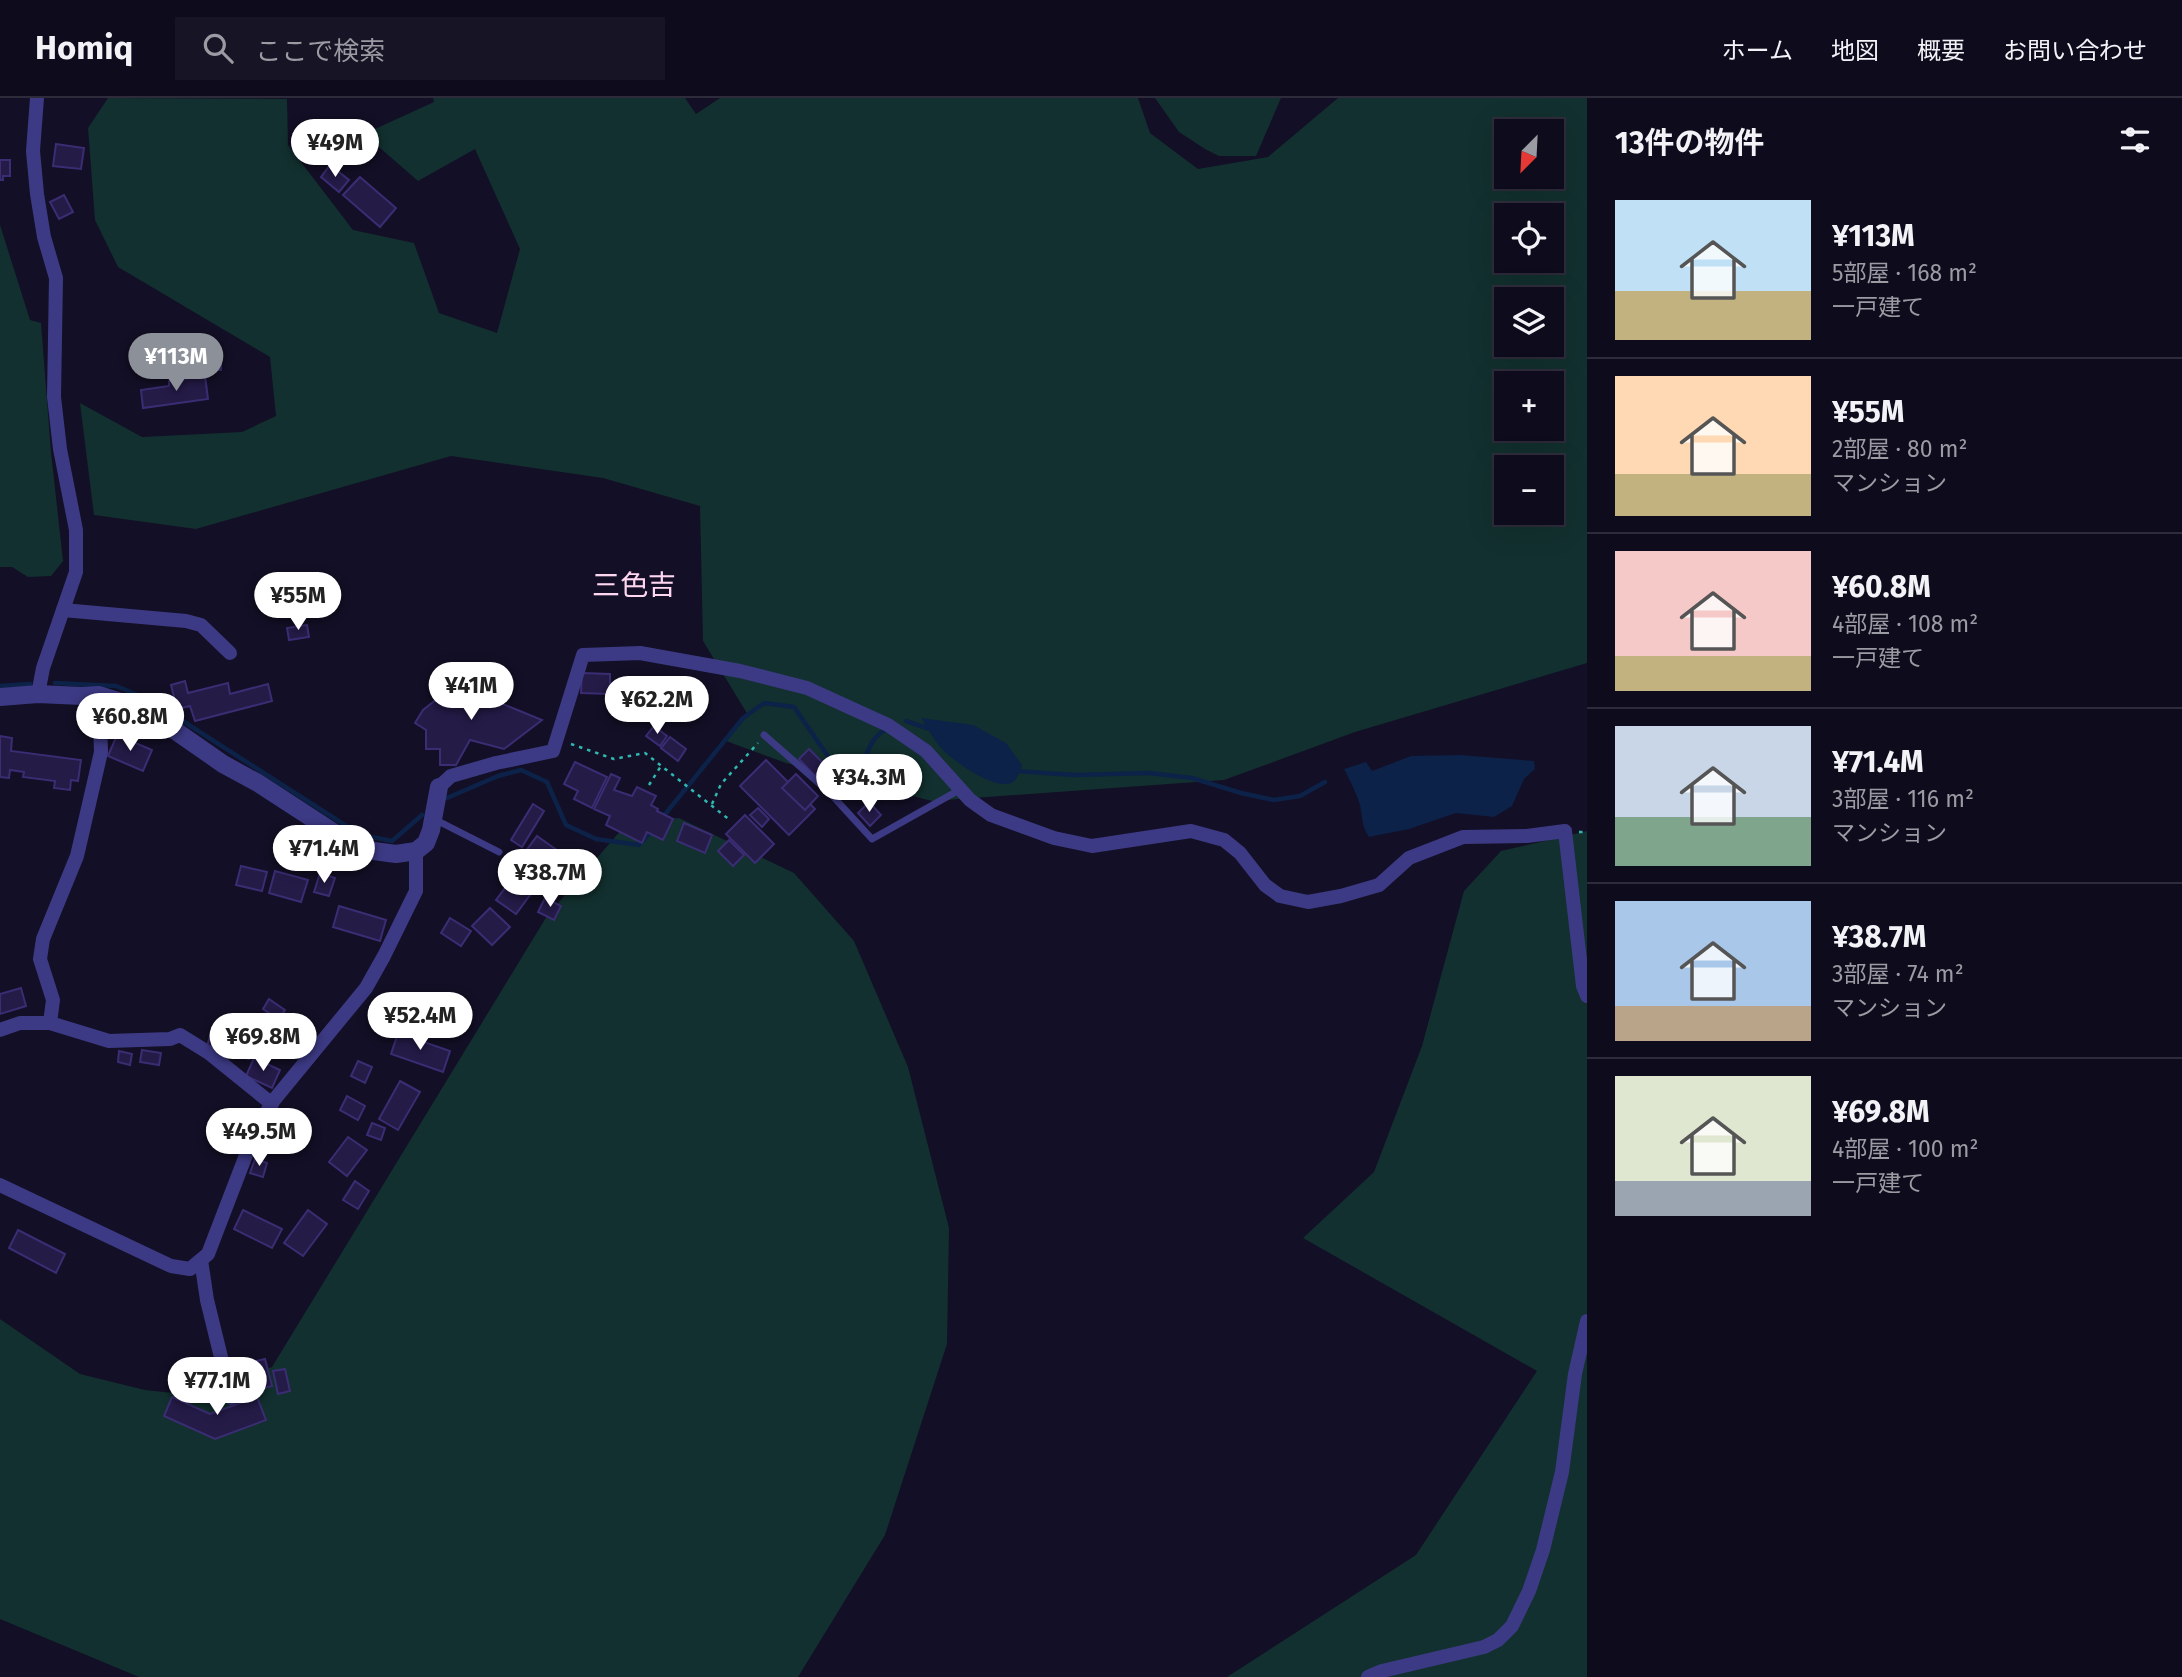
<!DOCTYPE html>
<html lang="ja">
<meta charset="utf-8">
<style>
body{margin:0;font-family:"Fira Sans","Noto Sans JP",sans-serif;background:#171425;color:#f1f3f6;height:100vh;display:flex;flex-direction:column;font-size:26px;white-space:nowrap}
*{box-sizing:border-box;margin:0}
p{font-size:23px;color:#9b9ba3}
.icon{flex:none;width:38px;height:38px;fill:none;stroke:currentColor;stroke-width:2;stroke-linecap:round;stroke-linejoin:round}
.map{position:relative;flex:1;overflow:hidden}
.details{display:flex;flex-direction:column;background:#0e0b1c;width:595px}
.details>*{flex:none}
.needle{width:46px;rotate:204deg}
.fabs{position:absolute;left:1494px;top:21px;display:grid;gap:14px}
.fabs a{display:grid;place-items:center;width:70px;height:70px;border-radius:0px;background:#0e0b1c;box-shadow:0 7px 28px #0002,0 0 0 2px #2e2b3b;font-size:35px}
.price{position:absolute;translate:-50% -60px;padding:0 16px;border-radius:24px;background:#fff;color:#222;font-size:23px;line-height:46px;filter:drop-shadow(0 2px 4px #0008)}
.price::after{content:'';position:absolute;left:50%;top:42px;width:21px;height:16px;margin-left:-10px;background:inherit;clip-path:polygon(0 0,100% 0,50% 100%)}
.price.current{background:#8c9099;color:#fff}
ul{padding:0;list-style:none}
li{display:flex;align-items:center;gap:21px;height:175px;padding:0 28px}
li+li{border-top:2px solid #2e2b3b}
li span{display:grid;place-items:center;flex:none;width:196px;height:140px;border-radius:0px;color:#555}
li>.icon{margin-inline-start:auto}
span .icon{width:84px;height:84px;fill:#fffc;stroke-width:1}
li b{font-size:30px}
h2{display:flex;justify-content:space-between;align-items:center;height:84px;padding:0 28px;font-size:30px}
header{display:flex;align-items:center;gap:42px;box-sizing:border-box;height:98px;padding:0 35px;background:#0e0b1c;border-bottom:2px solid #2e2b3b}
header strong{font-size:33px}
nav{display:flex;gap:38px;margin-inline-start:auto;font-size:24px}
.search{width:490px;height:63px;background:#171425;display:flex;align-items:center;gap:18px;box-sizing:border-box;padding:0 24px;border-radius:0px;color:#9b9ba3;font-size:26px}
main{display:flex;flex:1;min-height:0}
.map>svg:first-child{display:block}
.green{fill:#12302f;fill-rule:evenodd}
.water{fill:#0c2248}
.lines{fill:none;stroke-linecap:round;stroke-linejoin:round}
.stream{stroke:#0c2248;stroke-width:4.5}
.building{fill:#241b47;stroke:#3b2d73;stroke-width:2}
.path{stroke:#2fb8b0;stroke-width:2.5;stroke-dasharray:3.5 5;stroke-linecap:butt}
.service{stroke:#3d3a85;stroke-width:7}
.minor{stroke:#3d3a85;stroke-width:14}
.tertiary{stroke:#3d3a85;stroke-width:18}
.labels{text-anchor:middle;stroke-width:5;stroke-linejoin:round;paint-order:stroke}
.quarter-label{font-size:28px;fill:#ffd6f0;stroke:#130f26}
</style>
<header>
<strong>Homiq</strong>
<div class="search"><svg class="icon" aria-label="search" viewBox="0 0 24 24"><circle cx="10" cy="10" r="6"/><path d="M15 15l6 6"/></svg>ここで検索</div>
<nav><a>ホーム</a><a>地図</a><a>概要</a><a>お問い合わせ</a></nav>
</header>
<main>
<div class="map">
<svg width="1587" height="1579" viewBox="0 0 1587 1579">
<rect width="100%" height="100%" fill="#130f26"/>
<g class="green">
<path d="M108 0 287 1 288 47 353 132 414 145 439 215 497 235 520 151 475 51 418 83 364 36 434 4 433 0H685L696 16 720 0H1138L1150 35 1198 71 1268 59 1338 0H1587V565L1355 634 1224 682 932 703 786 665 726 643 748 617 703 543 700 408 603 380 451 358 196 431 94 417 80 305 142 339 242 334 276 318 270 259 118 169 95 122 88 30ZM1507 33H1552V79H1507ZM1507 117H1552V163H1507ZM1507 201H1552V247H1507ZM1507 285H1552V331H1507ZM1507 369H1552V415H1507Z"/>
<path d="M1155 0H1281L1256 58H1219L1205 51 1179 34Z"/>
<path d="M0 127 30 222 41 225 51 354 63 463 51 478 28 479 12 469H0Z"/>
<path d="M679 720 794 775 854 843 908 969 949 1130 947 1246 885 1437 798 1579H139L0 1521V1221L80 1276 145 1292 192 1297 272 1269 547 818 628 724Z"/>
<path d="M1587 733V1579H1227L1416 1457 1537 1273 1303 1140 1374 1074 1422 948 1464 793 1501 753Z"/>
</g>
<g class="water">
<path d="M921 620 973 627 1006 645 1022 667C1019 674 1018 682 1011 685 994 692 955 664 943 652 934 643 928 630 921 620Z"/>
<path d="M1460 657 1534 663 1535 671 1524 681 1512 708 1494 719 1456 715 1409 731 1369 739C1361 727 1363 721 1360 707 1356 694 1350 683 1344 671L1366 664 1372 673 1411 658Z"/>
</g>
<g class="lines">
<g class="stream">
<path d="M55 585 116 588 150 602 351 731 372 739 392 743 422 717"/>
<path d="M0 588 30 586"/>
<path d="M906 623 933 632"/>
<path d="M1015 673 1075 677 1149 675 1192 680 1241 695 1274 702 1300 698 1325 684"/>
<path d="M447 700 498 678 521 672 547 684 566 727 596 741 639 747 652 732"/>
<path d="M662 720 743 620 764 605 794 609 845 683 857 688C863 669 867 641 885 632"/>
</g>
</g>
<g class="building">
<path d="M305 42 319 56 311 65 296 51Z"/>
<path d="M56 46 84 50 81 71 53 68Z"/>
<path d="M0 62H10V78H3V82H0Z"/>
<path d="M330 67 349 82 339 94 321 79Z"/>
<path d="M360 79 396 110 380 129 343 97Z"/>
<path d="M64 97 73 114 59 121 50 104Z"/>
<rect x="211" y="259" width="10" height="13"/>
<path d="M205 278 208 301 143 310 141 292 169 288V283Z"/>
<path d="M307 527 309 539 289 542 287 530Z"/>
<path d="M582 575 610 576V596L581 595Z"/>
<path d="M623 581 661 597 655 611 617 596Z"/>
<path d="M185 583 188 595 228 585 230 596 268 586 272 603 195 623 190 608 177 611 171 587Z"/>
<path d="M472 585 489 586 488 600 542 622 504 651 470 642 456 667H440V651H426V632L415 625 423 612 452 589Z"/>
<path d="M654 628 667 638 660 648 646 638Z"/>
<path d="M117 637 152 652 143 673 108 658Z"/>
<path d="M0 638 12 640 11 653 81 662 78 683 71 682 70 692 54 690 55 683 23 679 24 674 10 672 9 680 0 679Z"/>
<path d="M670 639 686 651 678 663 661 650Z"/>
<path d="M809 651 825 667 815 678 799 661Z"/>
<path d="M766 662 815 711 789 737 740 688Z"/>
<path d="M575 664 607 679 592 710 574 701 578 693 564 686Z"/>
<path d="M611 676 620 680 614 692 632 698 637 689 656 698 651 707 658 711 657 713 673 721 663 742 647 734 642 745 606 727 610 718 594 711Z"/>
<path d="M796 676 818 698 805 712 782 690Z"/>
<path d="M869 704 881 717 870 728 858 715Z"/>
<path d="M533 706 544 713 522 749 511 742Z"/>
<path d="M758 710 769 721 762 729 750 717Z"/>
<path d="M745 717 774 746 755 765 726 736Z"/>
<path d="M684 725 712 737 705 755 677 743Z"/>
<path d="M537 738 561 755 516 816 496 802 517 774 514 769Z"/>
<path d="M729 742 744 757 733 768 718 753Z"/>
<path d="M567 761 576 766 568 780 559 774Z"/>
<path d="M241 768 267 774 262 793 236 787Z"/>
<path d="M275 773 308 782 301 804 269 795Z"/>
<path d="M320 775 335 780 329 798 314 794Z"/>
<path d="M545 800 561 808 554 822 538 814Z"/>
<path d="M339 808 386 822 380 843 333 829Z"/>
<path d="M490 810 510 829 492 847 472 828Z"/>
<path d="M450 820 471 833 461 848 441 835Z"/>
<path d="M21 890 26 908 0 916V896Z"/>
<path d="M269 901 285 912 279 922 263 911Z"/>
<path d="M213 929 255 942 249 961 207 948Z"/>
<path d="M398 935 450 953 443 974 391 956Z"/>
<path d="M142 952 161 955 159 967 140 964Z"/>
<path d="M119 953 132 956 130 967 118 964Z"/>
<path d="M254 960 280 972 272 990 246 978Z"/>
<path d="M358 963 372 969 365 985 351 978Z"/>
<path d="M400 983 420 994 398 1032 379 1021Z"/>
<path d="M347 998 365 1008 358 1022 340 1012Z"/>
<path d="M372 1025 385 1030 381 1042 367 1037Z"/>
<path d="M348 1039 367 1052 347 1078 329 1064Z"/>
<path d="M255 1061 267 1065 263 1079 250 1075Z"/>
<path d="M355 1083 369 1093 358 1111 343 1102Z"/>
<path d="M243 1112 282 1131 272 1150 234 1131Z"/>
<path d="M308 1112 327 1126 303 1158 284 1145Z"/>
<path d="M18 1132 65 1156 56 1175 9 1150Z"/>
<path d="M265 1261 272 1288 255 1292 248 1265Z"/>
<path d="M285 1271 290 1293 278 1296 273 1273Z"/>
<path d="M172 1299 210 1316 257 1299 266 1322 215 1341 164 1318Z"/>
</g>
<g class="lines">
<g class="path">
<path d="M571 646 614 661 645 655 731 723"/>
<path d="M649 687 661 668"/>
<path d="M712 706 721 686 758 645"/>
<path d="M1579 734H1587"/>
</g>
<g class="service">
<path d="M764 637 828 693 872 741 961 691"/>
<path d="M434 721 499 754"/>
</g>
<g class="minor">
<path d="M37 0 33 53 37 96 44 139 56 180 54 299 60 351 76 432V474L43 570 38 596"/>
<path d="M63 512 186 523 201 527 230 555"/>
<path d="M439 689 451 678 496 665 553 653 583 557 640 555 740 573 807 590 888 627 926 653 970 702 991 717 1054 740 1092 748 1191 733 1224 742 1240 755 1265 787 1280 798 1308 804 1341 798 1379 787 1409 760 1463 739 1527 738 1565 733 1583 888 1587 898"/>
<path d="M50 925 53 902 40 861 43 841 77 758 101 654 99 597"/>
<path d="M0 932 20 925H50L109 943 170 941 180 937 209 955 272 1006"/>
<path d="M0 1087 171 1168 190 1171 208 1156 256 1031 274 1002 366 890 384 858 416 793V753"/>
<path d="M201 1162 207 1202 231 1300"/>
<path d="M1368 1579 1382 1573 1484 1549 1498 1542 1512 1528 1529 1493 1543 1452 1562 1374 1575 1276 1587 1223"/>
</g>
<path class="tertiary" d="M0 599 38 596 82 598 99 597 144 611 223 666 258 685 347 743 374 753 396 756 416 753 426 745 431 732 439 689"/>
</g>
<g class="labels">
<g class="quarter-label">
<text x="634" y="497">三色吉</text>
</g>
</g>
</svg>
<div class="fabs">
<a><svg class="needle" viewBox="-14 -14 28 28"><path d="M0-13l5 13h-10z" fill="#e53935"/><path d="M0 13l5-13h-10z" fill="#9b9ba3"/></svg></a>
<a><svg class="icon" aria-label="locate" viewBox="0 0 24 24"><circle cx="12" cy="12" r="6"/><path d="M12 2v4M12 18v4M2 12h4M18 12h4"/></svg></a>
<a><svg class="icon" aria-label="layers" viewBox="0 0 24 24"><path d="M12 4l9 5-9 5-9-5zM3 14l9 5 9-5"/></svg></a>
<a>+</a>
<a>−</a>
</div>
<b class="price" style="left:335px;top:81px">¥49M</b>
<b class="price current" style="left:176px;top:295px">¥113M</b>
<b class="price" style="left:298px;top:534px">¥55M</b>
<b class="price" style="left:471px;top:624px">¥41M</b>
<b class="price" style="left:657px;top:638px">¥62.2M</b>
<b class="price" style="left:130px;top:655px">¥60.8M</b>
<b class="price" style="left:869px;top:716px">¥34.3M</b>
<b class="price" style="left:324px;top:787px">¥71.4M</b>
<b class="price" style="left:550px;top:811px">¥38.7M</b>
<b class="price" style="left:420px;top:954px">¥52.4M</b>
<b class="price" style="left:263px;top:975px">¥69.8M</b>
<b class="price" style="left:259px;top:1070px">¥49.5M</b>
<b class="price" style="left:217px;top:1319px">¥77.1M</b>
</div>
<section class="details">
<h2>13件の物件<svg class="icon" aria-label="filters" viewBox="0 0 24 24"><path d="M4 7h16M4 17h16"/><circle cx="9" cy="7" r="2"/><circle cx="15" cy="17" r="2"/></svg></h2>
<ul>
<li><span style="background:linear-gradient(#bfe0f5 65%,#c2b280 0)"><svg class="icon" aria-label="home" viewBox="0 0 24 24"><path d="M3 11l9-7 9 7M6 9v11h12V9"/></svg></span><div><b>¥113M</b><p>5部屋 · 168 m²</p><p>一戸建て</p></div></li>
<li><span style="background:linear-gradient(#ffd9b3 70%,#c2b280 0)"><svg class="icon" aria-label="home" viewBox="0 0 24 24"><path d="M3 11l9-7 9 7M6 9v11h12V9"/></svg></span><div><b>¥55M</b><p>2部屋 · 80 m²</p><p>マンション</p></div></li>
<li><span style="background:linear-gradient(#f6c9c9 75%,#c2b280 0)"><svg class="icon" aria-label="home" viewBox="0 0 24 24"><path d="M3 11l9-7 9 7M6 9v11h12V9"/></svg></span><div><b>¥60.8M</b><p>4部屋 · 108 m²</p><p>一戸建て</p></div></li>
<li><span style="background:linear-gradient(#c9d6e8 65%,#7fa58c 0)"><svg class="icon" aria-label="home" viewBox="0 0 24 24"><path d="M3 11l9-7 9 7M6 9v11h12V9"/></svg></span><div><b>¥71.4M</b><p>3部屋 · 116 m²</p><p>マンション</p></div></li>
<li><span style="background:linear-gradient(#a9c7e8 75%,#b9a48a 0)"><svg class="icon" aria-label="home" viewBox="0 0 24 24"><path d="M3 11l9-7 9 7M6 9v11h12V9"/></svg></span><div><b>¥38.7M</b><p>3部屋 · 74 m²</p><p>マンション</p></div></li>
<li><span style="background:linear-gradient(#dfe7d0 75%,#9aa5b1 0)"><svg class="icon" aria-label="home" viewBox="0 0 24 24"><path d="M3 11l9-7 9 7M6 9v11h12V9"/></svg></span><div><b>¥69.8M</b><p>4部屋 · 100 m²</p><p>一戸建て</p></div></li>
</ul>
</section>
</main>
